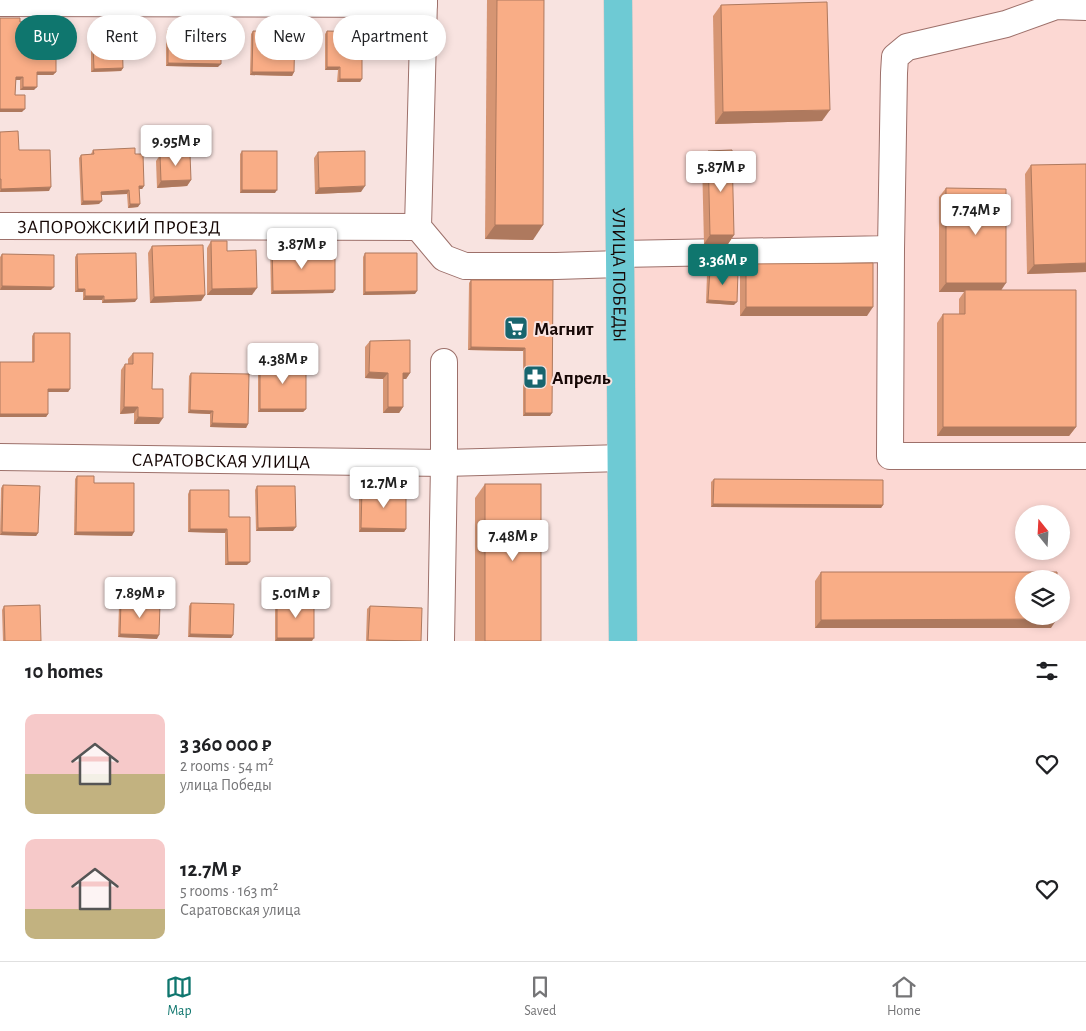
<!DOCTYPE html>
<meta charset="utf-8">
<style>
body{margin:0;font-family:"Alegreya Sans",sans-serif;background:#f6f6f6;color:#202124;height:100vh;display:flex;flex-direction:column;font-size:19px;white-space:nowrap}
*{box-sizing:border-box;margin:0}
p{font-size:16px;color:#757577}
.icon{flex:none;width:28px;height:28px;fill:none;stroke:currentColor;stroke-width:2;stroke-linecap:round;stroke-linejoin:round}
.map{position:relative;height:641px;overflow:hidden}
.side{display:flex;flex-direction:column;background:#fff;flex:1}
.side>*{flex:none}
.guide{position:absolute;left:15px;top:15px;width:500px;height:45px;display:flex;gap:10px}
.needle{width:32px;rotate:342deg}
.buttons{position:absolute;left:1015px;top:505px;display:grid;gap:10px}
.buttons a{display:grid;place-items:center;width:55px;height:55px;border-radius:50%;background:#fff;box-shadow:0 2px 8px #0003;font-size:25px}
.price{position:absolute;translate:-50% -42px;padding:0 11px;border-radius:5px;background:#fff;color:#222;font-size:16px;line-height:32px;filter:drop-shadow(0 1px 2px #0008)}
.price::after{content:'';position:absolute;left:50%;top:30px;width:15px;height:11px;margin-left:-8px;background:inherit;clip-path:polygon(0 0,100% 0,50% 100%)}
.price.on{background:#0f766e;color:#fff}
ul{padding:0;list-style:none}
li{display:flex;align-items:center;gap:15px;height:125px;padding:0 25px}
li span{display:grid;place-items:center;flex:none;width:140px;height:100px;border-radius:10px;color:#555}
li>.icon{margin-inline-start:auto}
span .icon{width:60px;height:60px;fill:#fffc;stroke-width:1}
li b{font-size:21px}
h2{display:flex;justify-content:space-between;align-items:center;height:60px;padding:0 25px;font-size:21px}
.tag{padding:0 18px;border-radius:22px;background:#fff;box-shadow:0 2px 8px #0003;font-size:18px;line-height:45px}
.tag.on{background:#0f766e;color:#fff}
.menu{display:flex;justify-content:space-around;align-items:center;height:70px;border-top:1px solid #e0e0e0;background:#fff;font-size:14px;color:#757577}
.menu a{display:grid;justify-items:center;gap:2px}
.menu .on{color:#0f766e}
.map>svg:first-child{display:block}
.built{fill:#fcd8d3;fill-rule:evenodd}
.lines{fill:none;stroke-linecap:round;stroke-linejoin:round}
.minor-casing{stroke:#9d706a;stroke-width:28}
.major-casing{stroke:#ccc8c8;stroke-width:29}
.minor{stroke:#fff;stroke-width:26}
.major{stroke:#6ecad4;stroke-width:28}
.wall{fill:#d69573}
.shaded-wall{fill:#ae795e}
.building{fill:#f9ad86;stroke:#ae795e}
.labels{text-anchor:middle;stroke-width:4;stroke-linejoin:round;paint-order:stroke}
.street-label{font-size:19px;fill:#160705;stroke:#f8e3e0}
.poi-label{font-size:19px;font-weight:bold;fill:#160705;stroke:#f8e3e0;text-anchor:start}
</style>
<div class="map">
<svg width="1086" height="641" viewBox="0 0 1086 641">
<rect width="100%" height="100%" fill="#f8e3e0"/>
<path class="built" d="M627 0H1086V641H631ZM1024 514H1061V551H1024ZM1024 579H1061V616H1024Z"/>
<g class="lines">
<g class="minor-casing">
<g id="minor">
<path d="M424 0 418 227 444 258 465 266H556L620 264"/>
<path d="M0 3 424 4"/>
<path id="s1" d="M0 226 418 227"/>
<path d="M891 249 890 456H1086"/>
<path d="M620 254 891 249 894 73 895 57 907 47 1006 24 1056 6 1086 7"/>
<path id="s2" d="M0 457 444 463 622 458"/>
<path d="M441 641 444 463V362"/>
</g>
</g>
<g class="major-casing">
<g id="major">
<path id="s3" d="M618 0 623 641"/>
</g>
</g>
<use href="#minor" class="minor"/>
<use href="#major" class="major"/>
</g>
<g class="wall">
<path d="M487 0H544L533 240 485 239Z"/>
<path d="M721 5 822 121 715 124 713 16Z"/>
<path d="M20 22 35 29 56 72 53 75H37L34 90H20V80H16L15 95 22 112H0Z"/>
<path d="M198 24 218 67 166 66V33L168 29H196V27Z"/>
<path d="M287 27 294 72 292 76 250 75 251 34 253 31 284 32V30Z"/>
<path d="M327 31 362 79 360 82H337L338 70H325V34Z"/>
<path d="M98 33 123 68 121 71 91 72V48L93 45H96V36Z"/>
<path d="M0 132 19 150 49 191 0 192Z"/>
<path d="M93 150 135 154 144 186 142 189H139L138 207 128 208 127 194 101 195 99 204 81 205 79 158 81 155 91 154Z"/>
<path d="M242 151 275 193H240V154Z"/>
<path d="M708 151 734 235 728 244H704L702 160Z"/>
<path d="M318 152 361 192 315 194 314 158Z"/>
<path d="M160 155 191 180 187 186 157 188 156 161Z"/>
<path d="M1031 165 1086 272 1027 274 1025 174Z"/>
<path d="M946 188 1076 427 1069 436H937V323L943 314H959V299L964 292H939V197Z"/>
<path d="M211 241 252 295H207V248Z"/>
<path d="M272 242 333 293 271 294 270 245Z"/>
<path d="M152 246 205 295 201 301 150 303 148 253Z"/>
<path d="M365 253 415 294 363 295V257Z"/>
<path d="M2 254 51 290H0V257Z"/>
<path d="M77 254 135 302 102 303V300H83V292H75V257Z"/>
<path d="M746 264 867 316H740V273Z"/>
<path d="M710 270 734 305 706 303 707 274Z"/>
<path d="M471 280H553L550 416H523V351L468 350 469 283Z"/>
<path d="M34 333 70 389 68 392H48V414L46 417H0V362H32V336Z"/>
<path d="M370 341 410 373 406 379H403V407L399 413H383V379L365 378V347Z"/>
<path d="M133 353 152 389 159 424H134V413L120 414 121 370 125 364H128V359Z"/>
<path d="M266 361 306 409 303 412H258V366L260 363H264Z"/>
<path d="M191 373 248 424 246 428 210 427V414L188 413 189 376Z"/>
<path d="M77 476 94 483 132 536 74 535 75 479Z"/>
<path d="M714 479 883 505 881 508 711 507V482Z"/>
<path d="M485 484 541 641H475V498Z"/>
<path d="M3 485 38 533 36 536 0 535 1 488Z"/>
<path d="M257 486 293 531H256L255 490Z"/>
<path d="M362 489 406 529 404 532H359V492Z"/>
<path d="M190 490 229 517 247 565H225V533L188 532V494Z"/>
<path d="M821 572 1051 628H815V581Z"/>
<path d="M277 600 312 641H275V603Z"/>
<path d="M121 602 157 639 118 637 119 605Z"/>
<path d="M191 603 233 635 231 638 188 637 189 606Z"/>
<path d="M4 606 41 641H3L2 610Z"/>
<path d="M370 606 421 641H366L367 609Z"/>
</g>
<g class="shaded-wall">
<path d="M168 63 221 64 218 67 166 66Z"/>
<path d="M327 67H340L338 70H325Z"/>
<path d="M123 68 121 71 91 72 94 69Z"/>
<path d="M37 72H56L53 75H34Z"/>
<path d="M252 72H294L292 76 250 75Z"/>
<path d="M16 77H23L20 80H13Z"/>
<path d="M340 79H362L360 82H337Z"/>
<path d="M23 87H37L34 90H20Z"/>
<path d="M0 109H25L22 112H0Z"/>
<path d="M830 110 822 121 715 124 723 112Z"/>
<path d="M191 180 187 186 157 188 161 181Z"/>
<path d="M139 186H144L142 189H137Z"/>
<path d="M365 186 361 192 315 194 319 188Z"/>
<path d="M51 187 49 191 0 192 1 189Z"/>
<path d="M129 190 127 194 99 195 101 192Z"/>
<path d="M242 190H277L275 193H240Z"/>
<path d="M83 201H102L99 204 81 205Z"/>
<path d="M130 204H140L138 207 128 208Z"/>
<path d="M495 225H543L533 240 485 239Z"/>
<path d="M710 235H734L728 244H704Z"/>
<path d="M1086 263V272L1027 274 1034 265Z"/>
<path d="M946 283H1006L1000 292 965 290 964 292H939Z"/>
<path d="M2 286 54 287 51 290H0Z"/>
<path d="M257 288 252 295H207L212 289Z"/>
<path d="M78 289H85L83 292H75Z"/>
<path d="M335 290 333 293 271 294 273 291Z"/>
<path d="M417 291 415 294 363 295 365 292Z"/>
<path d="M205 295 201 301 150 303 154 297Z"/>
<path d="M85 296H104L102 300H83Z"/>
<path d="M137 299 135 302 102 303 104 300Z"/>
<path d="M708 300 737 302 734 305 706 303Z"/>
<path d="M746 307H873L867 316H740Z"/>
<path d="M471 347 525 348 523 351 468 350Z"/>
<path d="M369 372 388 373 383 379 365 378Z"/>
<path d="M403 373H410L406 379H399Z"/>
<path d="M48 389H70L68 392H46Z"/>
<path d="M124 407H138L134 413 120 414Z"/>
<path d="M388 407H403L399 413H383Z"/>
<path d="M260 409H306L303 412H258Z"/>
<path d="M190 410 213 411 210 414 188 413Z"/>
<path d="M525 413H552L550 416H523Z"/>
<path d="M0 414H48L46 417H0Z"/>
<path d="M138 417 163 418 159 424H134Z"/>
<path d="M212 423 248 424 246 428 210 427Z"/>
<path d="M943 427H1076L1069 436H937Z"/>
<path d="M713 504 883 505 881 508 711 507Z"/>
<path d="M296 527 293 531H256L258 528Z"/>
<path d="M361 528 406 529 404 532H359Z"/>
<path d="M190 529H227L225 533 188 532Z"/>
<path d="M2 532 38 533 36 536 0 535Z"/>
<path d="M76 532H134L132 536 74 535Z"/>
<path d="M228 562H250L247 565H225Z"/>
<path d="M1057 619 1051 628H815L821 620Z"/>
<path d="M120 634 159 635 157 639 118 637Z"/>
<path d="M190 634 233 635 231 638 188 637Z"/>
<path d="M277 638H314L312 641H275Z"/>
</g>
<g class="building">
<path d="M497 0H544L543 225H495Z"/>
<path d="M827 2 830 110 723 112 721 5Z"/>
<path d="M0 18H20V22H35V29L56 30V72H37V87H23V77H16L15 95H25V109H0Z"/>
<path d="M198 24H221V64L168 63V29H198Z"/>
<path d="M287 27H295L294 72H252L253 31 286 32Z"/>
<path d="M327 31 362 32V79H340V67H327Z"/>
<path d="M122 32 123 68 94 69 93 45H98V33Z"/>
<path d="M18 131 19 150H50L51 187 1 189V179H0V132Z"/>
<path d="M135 148V154H143L144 186H139L140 204H130L129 190 101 192 102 201H83L81 155 94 154 93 150Z"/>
<path d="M732 150 734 235H710L708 151Z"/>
<rect x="242" y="151" width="35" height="39"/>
<path d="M365 151V186L319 188 318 152Z"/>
<path d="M190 154 191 180 161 181 160 155Z"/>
<path d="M1086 164V263L1034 265 1031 165Z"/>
<path d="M946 188 1006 189V283H946Z"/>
<path d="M211 241H227V251L256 250 257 288 212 289Z"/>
<path d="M272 242H293V254L335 253V290L273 291Z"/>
<path d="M203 245 205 295 154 297 152 246Z"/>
<path d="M136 253 137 299 104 300V296H85V289H78L77 254Z"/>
<path d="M365 253H417V291L365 292Z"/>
<path d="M2 254 54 255V287L2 286Z"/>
<path d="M873 263V307H746V264Z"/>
<path d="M710 270 738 271 737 302 708 300Z"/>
<path d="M471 280H553L552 413H525V348L471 347Z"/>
<path d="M965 290H1076V427H943V314H965Z"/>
<path d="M34 333H70V389H48V414H0V362H34Z"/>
<path d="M410 340V373H403V407H388V373L369 372 370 341Z"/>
<path d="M133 353H153L152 389H163V418L138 417V407H124L125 364H133Z"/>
<path d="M266 361H306V409H260V363L266 364Z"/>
<path d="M191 373 249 374 248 424 212 423 213 411 190 410Z"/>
<path d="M77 476H94V483H134V532H76Z"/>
<path d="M714 479 883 480V505L713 504Z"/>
<rect x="485" y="484" width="56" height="157"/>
<path d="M3 485 40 486 38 533 2 532Z"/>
<path d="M257 486H295L296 527 258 528Z"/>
<path d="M362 489H406V529L361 528Z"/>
<path d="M190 490H229V517H250V562H228L227 529H190Z"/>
<path d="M821 572H1057V579H1024V616H1057V619L821 620Z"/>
<rect x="277" y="600" width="37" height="38"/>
<path d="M121 602 160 604 159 635 120 634Z"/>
<path d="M191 603 234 604 233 635 190 634Z"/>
<path d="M40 605 41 641H5L4 606Z"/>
<path d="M370 606 422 608 421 641 368 640Z"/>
</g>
<defs>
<g id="supermarket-square" transform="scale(1.25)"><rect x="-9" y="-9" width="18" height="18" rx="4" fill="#18656e" stroke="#f8e3e0"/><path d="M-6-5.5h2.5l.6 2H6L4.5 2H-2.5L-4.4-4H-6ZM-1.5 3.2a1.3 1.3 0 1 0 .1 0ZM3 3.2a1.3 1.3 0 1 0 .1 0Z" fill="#fff"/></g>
<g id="pharmacy-square" transform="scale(1.25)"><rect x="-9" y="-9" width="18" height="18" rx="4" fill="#18656e" stroke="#f8e3e0"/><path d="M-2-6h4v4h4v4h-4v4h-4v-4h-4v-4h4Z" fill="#fff"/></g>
</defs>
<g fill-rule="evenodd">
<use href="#supermarket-square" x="516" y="328"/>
<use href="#pharmacy-square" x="535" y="377"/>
</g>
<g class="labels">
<g class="street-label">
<text dy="7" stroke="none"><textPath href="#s1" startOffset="119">ЗАПОРОЖСКИЙ ПРОЕЗД</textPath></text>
<text dy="7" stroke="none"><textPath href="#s3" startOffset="275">УЛИЦА ПОБЕДЫ</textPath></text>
<text dy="7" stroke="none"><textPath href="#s2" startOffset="221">САРАТОВСКАЯ УЛИЦА</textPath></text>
</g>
<g class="poi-label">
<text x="534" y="335">Магнит</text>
<text x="552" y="384">Апрель</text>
</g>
</g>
</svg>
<div class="buttons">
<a><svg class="needle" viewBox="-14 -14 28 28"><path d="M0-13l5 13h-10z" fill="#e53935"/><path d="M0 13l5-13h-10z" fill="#757577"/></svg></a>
<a><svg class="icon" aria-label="layers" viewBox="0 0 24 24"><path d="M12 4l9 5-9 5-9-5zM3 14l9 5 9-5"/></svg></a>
</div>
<b class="price" style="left:176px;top:167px">9.95M ₽</b>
<b class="price" style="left:721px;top:193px">5.87M ₽</b>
<b class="price" style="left:976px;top:236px">7.74M ₽</b>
<b class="price" style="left:302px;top:270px">3.87M ₽</b>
<b class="price on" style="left:723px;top:286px">3.36M ₽</b>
<b class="price" style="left:283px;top:385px">4.38M ₽</b>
<b class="price" style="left:384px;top:509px">12.7M ₽</b>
<b class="price" style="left:513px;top:562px">7.48M ₽</b>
<b class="price" style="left:140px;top:619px">7.89M ₽</b>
<b class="price" style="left:296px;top:619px">5.01M ₽</b>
<div class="guide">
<a class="tag on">Buy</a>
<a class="tag">Rent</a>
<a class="tag">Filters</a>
<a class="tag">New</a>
<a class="tag">Apartment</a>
</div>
</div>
<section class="side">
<h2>10 homes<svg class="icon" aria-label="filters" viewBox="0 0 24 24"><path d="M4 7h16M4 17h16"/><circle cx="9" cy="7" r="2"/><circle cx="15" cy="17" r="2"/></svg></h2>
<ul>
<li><span style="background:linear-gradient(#f6c9c9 60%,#c2b280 0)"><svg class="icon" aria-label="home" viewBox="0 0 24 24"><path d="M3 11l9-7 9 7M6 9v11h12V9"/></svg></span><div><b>3 360 000 ₽</b><p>2 rooms · 54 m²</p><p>улица Победы</p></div><svg class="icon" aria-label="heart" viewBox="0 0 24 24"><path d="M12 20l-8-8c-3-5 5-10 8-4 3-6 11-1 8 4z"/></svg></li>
<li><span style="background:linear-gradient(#f6c9c9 70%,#c2b280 0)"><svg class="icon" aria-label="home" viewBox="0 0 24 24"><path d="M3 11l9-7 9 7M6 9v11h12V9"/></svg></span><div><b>12.7M ₽</b><p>5 rooms · 163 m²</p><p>Саратовская улица</p></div><svg class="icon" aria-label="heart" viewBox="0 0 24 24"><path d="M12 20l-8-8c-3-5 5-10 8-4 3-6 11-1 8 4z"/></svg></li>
</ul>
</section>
<nav class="menu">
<a class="on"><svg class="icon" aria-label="map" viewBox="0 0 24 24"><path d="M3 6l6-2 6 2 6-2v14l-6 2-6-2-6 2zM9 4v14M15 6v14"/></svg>Map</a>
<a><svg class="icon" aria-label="saved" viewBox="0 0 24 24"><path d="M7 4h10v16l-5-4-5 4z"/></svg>Saved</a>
<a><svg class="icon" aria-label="home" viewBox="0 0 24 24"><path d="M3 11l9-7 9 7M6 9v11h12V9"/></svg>Home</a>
</nav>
